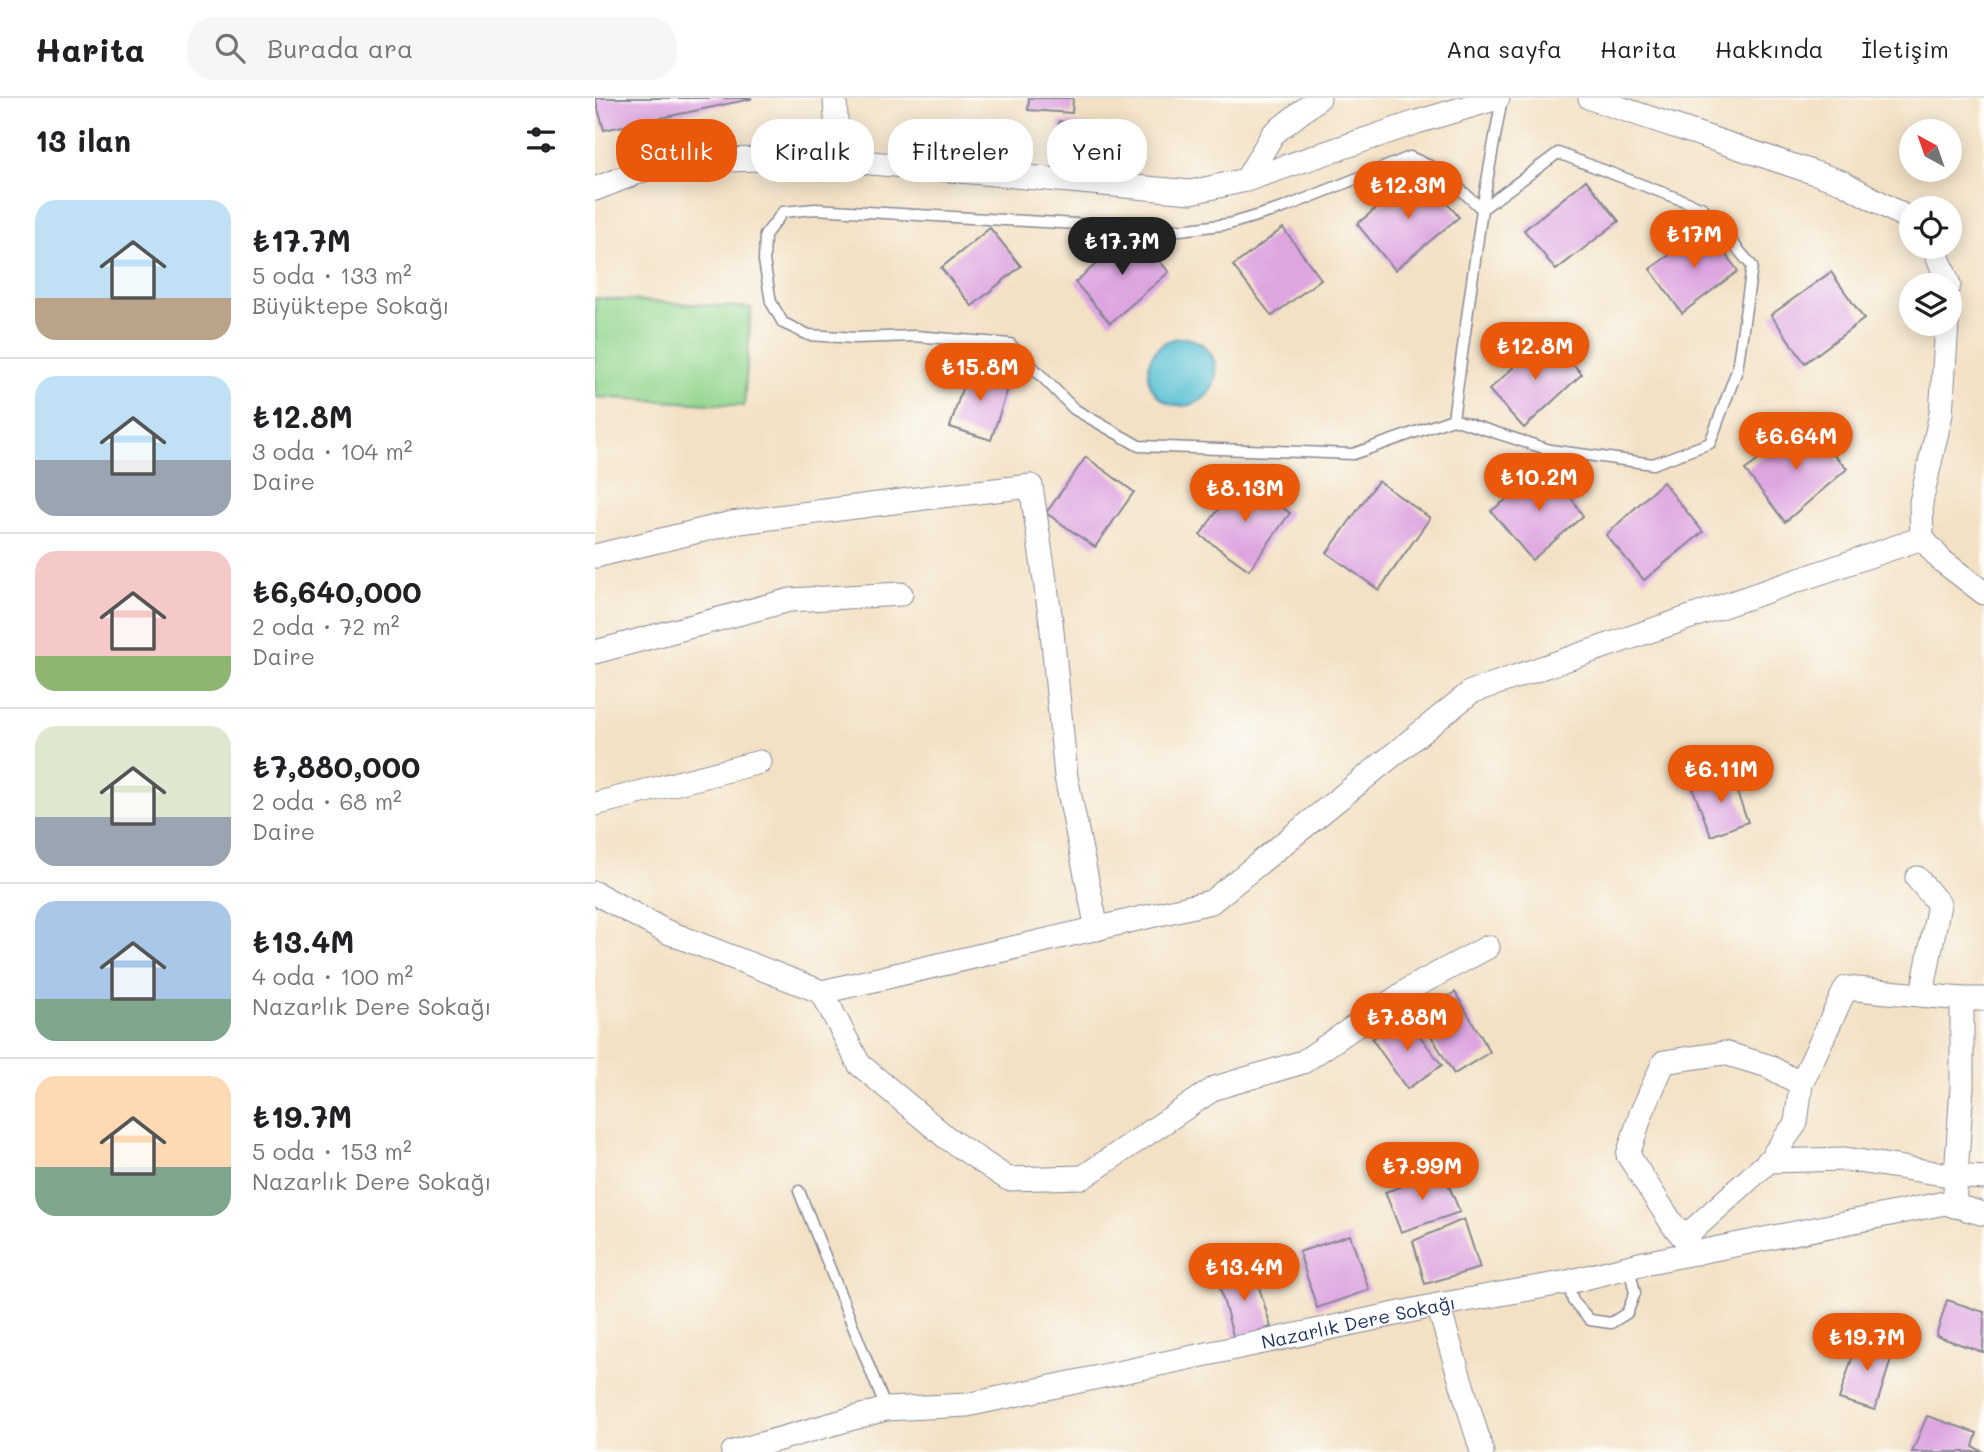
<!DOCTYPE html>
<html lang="tr">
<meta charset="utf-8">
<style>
body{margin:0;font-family:Mali,sans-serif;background:#f6f6f6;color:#202124;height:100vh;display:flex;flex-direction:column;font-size:26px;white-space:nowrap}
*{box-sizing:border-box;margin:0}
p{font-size:23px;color:#757577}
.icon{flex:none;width:38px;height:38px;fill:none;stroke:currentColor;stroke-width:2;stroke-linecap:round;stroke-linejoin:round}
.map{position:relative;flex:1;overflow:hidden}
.drawer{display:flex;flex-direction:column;background:#fff;width:595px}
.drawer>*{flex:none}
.hud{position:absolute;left:21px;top:21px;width:665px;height:63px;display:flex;gap:14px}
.needle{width:46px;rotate:320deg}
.buttons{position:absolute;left:1304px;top:21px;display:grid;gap:14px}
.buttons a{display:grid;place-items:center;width:63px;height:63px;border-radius:50%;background:#fff;box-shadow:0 4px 18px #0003;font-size:35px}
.price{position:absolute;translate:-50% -60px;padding:0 16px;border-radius:24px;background:#ea580c;color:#fff;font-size:23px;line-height:46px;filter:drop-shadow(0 2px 4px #0008)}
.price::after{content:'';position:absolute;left:50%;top:42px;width:21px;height:16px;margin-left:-10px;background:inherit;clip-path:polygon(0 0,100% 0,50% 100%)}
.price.active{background:#222;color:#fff}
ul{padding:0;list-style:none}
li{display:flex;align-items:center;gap:21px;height:175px;padding:0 35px}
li+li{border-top:2px solid #e0e0e0}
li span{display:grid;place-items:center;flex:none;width:196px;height:140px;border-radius:21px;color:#555}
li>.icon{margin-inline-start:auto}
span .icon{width:84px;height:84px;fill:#fffc;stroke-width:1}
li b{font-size:30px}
h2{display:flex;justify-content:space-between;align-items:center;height:84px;padding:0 35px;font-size:30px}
.pill{padding:0 24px;border-radius:28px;background:#fff;box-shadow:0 4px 18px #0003;font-size:24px;line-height:63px}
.pill.active{background:#ea580c;color:#fff}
header{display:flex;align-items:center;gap:42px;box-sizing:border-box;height:98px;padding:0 35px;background:#fff;border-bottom:2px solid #e0e0e0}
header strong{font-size:33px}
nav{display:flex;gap:38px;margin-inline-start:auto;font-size:24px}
.search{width:490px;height:63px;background:#f6f6f6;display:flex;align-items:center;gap:18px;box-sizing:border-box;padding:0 24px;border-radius:28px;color:#757577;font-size:26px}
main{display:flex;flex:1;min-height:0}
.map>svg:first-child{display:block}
.green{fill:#92d58d;stroke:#568276;stroke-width:2}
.water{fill:#57c0d4;stroke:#397899;stroke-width:2}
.building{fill:#dea5e1}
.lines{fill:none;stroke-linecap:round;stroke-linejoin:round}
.lane-casing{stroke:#878892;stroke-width:13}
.street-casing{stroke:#878892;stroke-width:25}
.lane{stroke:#fff;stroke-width:10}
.street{stroke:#fff;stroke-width:23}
.labels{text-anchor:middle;stroke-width:7;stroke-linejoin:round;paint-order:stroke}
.street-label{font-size:19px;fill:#1b2f5e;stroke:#fdfcf7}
</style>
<header>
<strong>Harita</strong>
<div class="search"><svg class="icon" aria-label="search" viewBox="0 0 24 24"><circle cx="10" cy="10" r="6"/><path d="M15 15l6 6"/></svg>Burada ara</div>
<nav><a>Ana sayfa</a><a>Harita</a><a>Hakkında</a><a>İletişim</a></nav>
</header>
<main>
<section class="drawer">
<h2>13 ilan<svg class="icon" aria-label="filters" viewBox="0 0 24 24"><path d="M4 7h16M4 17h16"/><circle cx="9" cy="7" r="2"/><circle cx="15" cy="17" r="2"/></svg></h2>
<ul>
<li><span style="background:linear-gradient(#bfe0f5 70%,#b9a48a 0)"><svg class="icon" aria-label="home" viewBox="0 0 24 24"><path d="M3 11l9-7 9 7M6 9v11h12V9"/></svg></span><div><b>₺17.7M</b><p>5 oda · 133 m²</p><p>Büyüktepe Sokağı</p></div></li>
<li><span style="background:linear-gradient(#bfe0f5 60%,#9aa5b1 0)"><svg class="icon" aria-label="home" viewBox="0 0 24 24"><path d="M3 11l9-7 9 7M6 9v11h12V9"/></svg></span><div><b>₺12.8M</b><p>3 oda · 104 m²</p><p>Daire</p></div></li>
<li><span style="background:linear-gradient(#f6c9c9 75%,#8fb573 0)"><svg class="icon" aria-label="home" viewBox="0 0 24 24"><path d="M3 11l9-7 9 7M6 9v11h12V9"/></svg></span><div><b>₺6,640,000</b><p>2 oda · 72 m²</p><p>Daire</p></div></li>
<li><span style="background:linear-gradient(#dfe7d0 65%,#9aa5b1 0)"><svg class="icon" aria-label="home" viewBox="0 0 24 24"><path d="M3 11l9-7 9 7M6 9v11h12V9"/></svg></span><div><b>₺7,880,000</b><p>2 oda · 68 m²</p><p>Daire</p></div></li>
<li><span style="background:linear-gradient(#a9c7e8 70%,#7fa58c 0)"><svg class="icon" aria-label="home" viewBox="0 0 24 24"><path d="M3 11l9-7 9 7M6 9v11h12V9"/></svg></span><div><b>₺13.4M</b><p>4 oda · 100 m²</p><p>Nazarlık Dere Sokağı</p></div></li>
<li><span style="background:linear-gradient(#ffd9b3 65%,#7fa58c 0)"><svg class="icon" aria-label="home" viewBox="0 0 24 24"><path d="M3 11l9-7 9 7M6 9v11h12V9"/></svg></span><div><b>₺19.7M</b><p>5 oda · 153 m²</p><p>Nazarlık Dere Sokağı</p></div></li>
</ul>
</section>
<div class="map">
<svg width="1389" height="1354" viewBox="0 0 1389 1354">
<rect width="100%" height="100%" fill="#fdfcf7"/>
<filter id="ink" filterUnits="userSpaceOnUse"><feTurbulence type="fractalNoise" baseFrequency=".0143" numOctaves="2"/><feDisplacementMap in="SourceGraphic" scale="14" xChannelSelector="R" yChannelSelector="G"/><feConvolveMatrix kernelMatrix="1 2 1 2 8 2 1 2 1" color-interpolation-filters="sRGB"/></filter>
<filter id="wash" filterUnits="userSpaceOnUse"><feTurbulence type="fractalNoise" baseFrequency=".00686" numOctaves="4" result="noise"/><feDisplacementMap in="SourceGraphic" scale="28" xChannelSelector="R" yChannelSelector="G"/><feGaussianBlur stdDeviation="1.57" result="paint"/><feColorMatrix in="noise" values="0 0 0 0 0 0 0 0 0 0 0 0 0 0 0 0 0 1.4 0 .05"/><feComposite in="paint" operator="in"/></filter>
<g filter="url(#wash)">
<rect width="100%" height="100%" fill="#f3e1c5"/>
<path class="green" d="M0 200 156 210 149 308 0 299Z"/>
<circle class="water" cx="587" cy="274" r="34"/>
<g id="blocks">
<g class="building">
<path d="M0 0H156V1L9 32Z"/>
<path d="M434 0H478L477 15 433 12Z"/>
<path d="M464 23 516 30 512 61 462 51Z"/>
<path d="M826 74 864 119 800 172 762 126Z"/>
<path d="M991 82 1024 123 961 172 929 132Z"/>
<path d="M395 130 426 168 377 208 346 170Z"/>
<path d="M688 130 726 181 677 218 638 168Z"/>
<path d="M1111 130 1143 173 1087 215 1055 171Z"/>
<path d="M539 134 574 174 515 225 480 184Z"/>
<path d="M1236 174 1269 221 1210 265 1176 217Z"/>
<path d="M952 238 987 276 929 330 894 292Z"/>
<path d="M374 268 416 281 396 342 355 329Z"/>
<path d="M1211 327 1252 371 1190 424 1150 372Z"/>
<path d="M491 359 539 394 500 449 451 415Z"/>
<path d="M956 368 988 418 937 462 896 413Z"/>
<path d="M646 380 695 415 654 472 605 437Z"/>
<path d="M783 383 835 420 784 492 732 455Z"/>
<path d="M1068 384 1108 434 1049 482 1011 437Z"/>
<path d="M1135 676 1153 724 1116 738 1098 691Z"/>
<path d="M860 894 895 954 859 976 823 916Z"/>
<path d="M810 919 847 967 812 991 777 941Z"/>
<path d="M848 1074 865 1114 806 1134 790 1094Z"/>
<path d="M869 1121 885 1170 830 1186 818 1143Z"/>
<path d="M755 1137 774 1192 722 1210 704 1154Z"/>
<path d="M659 1172 676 1229 639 1241 622 1179Z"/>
<path d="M1352 1202 1389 1214 1388 1254 1341 1238Z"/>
<path d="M1264 1238 1300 1249 1280 1312 1244 1301Z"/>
<path d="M1332 1318 1382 1335 1378 1349 1389 1354H1317Z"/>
</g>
</g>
</g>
<g filter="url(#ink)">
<use href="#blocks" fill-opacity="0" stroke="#878892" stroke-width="2"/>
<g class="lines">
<g class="lane-casing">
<g id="lane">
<path d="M963 55 1108 110 1157 168 1142 272 1115 345 1058 366 955 352 858 321 758 356 544 348 479 311 415 246 320 238 260 240 214 237 188 225 176 204 169 163 170 137 188 114 220 111 585 132 634 126 688 110 815 59 844 72 887 111Z"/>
<path d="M858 321 887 111 907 0"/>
<path d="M204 1093 291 1311"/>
<path d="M973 1184 978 1203 995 1222 1016 1225 1032 1215 1040 1195 1034 1169"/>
</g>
</g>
<g class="street-casing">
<g id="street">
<path d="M240 0 243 62"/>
<path d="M995 0 1247 84 1316 122"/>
<path d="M651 82 678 36 724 0"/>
<path d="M0 91 69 64 163 61 243 62 596 94 651 82 822 24 903 0"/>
<path d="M1339 149 1354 187"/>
<path d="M1352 226 1346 316 1326 404 1327 440 1346 462 1389 495"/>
<path d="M0 458 137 425 337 399 436 388 456 523 471 679 502 831"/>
<path d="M0 554 195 502 306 496"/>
<path d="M0 706 165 664"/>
<path d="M1322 780 1344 806 1327 896"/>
<path d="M0 795 70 833 227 894 616 804 876 594 1327 440"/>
<path d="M227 894 264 966 352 1040 413 1081 488 1079 620 990 708 964 816 890 893 849"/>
<path d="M1367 901H1389"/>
<path d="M1206 986 1251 890 1367 901V989L1359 1108"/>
<path d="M1174 1063 1250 1061 1361 1078 1389 1080"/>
<path d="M1089 1140 1174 1063 1201 1025 1206 986 1173 968 1129 955 1069 964 1046 1016 1033 1057 1078 1127 1102 1155"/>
<path d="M843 1207 887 1354"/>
<path id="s1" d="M138 1354 291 1311 372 1307 843 1207 973 1184 1049 1165 1350 1105 1389 1116"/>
</g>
</g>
<use href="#lane" class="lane"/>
<use href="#street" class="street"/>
</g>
</g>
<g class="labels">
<g class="street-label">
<text dy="7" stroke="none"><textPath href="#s1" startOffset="640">Nazarlık Dere Sokağı</textPath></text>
</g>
</g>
</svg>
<div class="buttons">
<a><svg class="needle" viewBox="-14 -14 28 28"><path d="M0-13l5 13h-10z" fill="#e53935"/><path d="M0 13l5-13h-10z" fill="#757577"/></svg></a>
<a><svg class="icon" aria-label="locate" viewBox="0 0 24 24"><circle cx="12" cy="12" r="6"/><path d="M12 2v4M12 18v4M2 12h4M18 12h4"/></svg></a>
<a><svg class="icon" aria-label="layers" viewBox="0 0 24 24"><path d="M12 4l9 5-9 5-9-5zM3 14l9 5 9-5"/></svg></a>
</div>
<b class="price" style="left:813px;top:123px">₺12.3M</b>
<b class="price" style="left:1099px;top:172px">₺17M</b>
<b class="price active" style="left:527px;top:179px">₺17.7M</b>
<b class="price" style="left:940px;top:284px">₺12.8M</b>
<b class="price" style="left:385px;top:305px">₺15.8M</b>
<b class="price" style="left:1201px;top:374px">₺6.64M</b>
<b class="price" style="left:944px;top:415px">₺10.2M</b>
<b class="price" style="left:650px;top:426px">₺8.13M</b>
<b class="price" style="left:1126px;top:707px">₺6.11M</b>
<b class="price" style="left:812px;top:955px">₺7.88M</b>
<b class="price" style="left:827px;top:1104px">₺7.99M</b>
<b class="price" style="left:649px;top:1205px">₺13.4M</b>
<b class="price" style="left:1272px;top:1275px">₺19.7M</b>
<div class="hud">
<a class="pill active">Satılık</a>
<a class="pill">Kiralık</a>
<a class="pill">Filtreler</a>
<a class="pill">Yeni</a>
</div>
</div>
</main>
